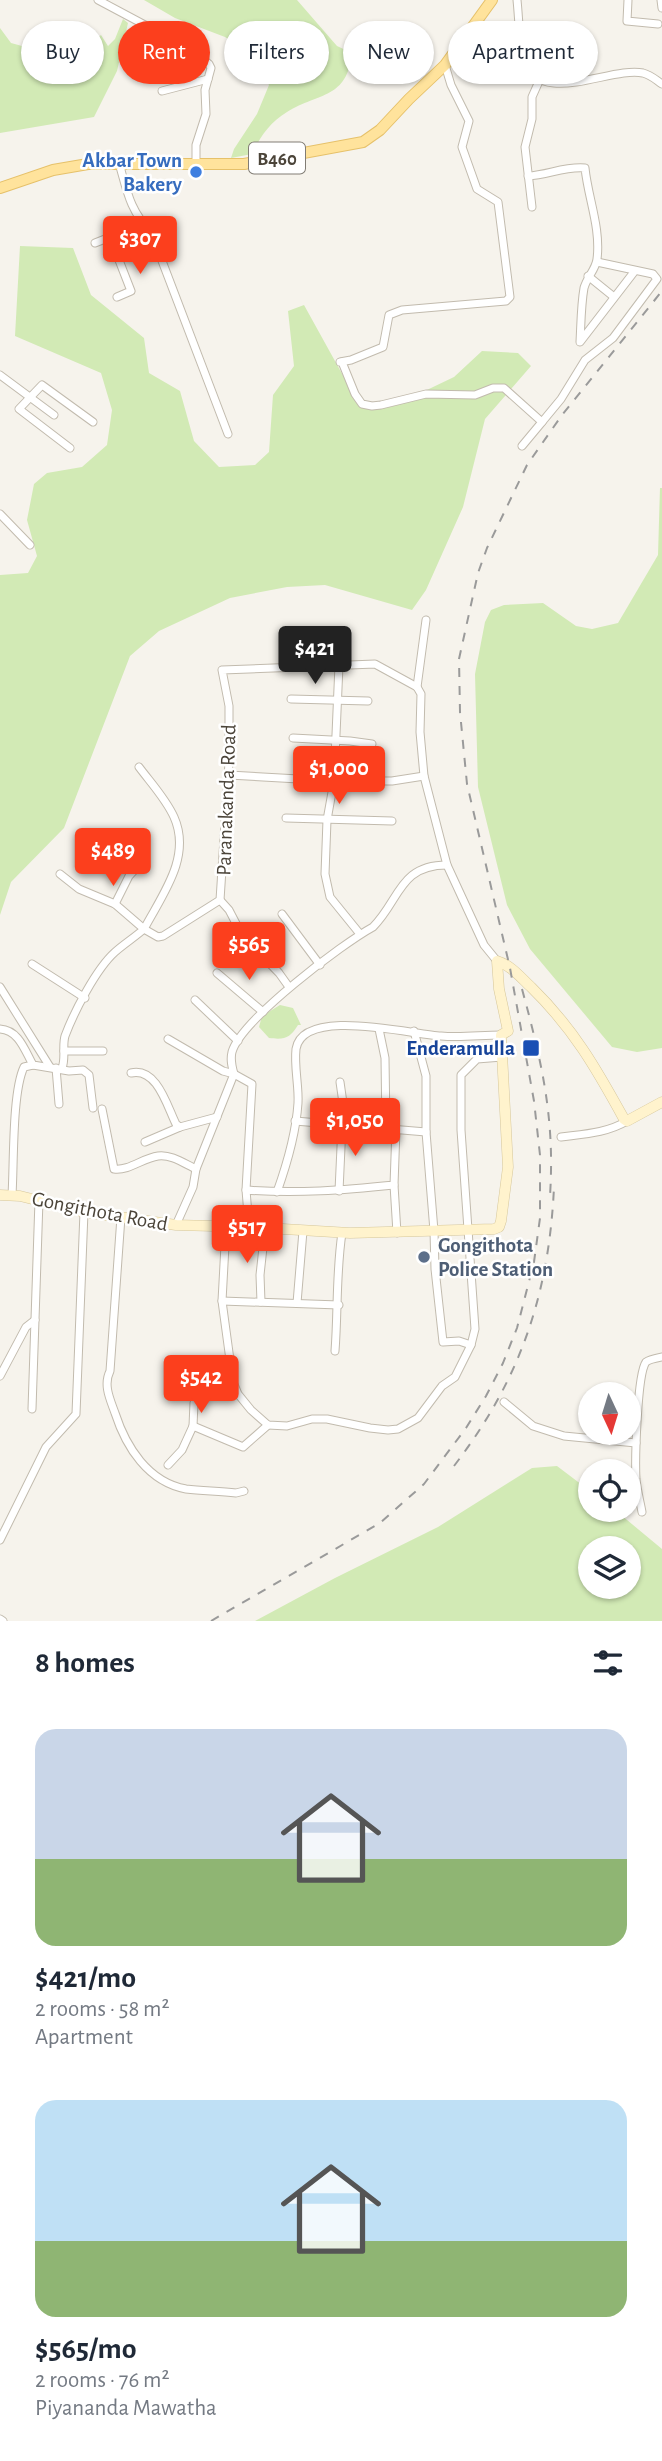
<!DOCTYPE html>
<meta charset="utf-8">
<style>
body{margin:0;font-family:"Alegreya Sans",sans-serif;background:#f2f2f3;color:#1f2937;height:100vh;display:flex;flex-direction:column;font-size:26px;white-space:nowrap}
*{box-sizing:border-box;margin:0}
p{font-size:23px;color:#747a83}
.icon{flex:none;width:38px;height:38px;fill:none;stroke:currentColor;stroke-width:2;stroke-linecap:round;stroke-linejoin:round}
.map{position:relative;height:1621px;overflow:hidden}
.drawer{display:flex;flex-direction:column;background:#fff;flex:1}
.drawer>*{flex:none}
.guide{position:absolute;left:21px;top:21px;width:621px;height:63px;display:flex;gap:14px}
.needle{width:46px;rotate:176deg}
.tools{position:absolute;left:578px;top:1382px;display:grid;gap:14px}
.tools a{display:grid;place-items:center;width:63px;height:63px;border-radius:50%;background:#fff;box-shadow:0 2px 5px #0004;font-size:35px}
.price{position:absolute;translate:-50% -60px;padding:0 16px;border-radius:7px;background:#fc3f1d;color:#fff;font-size:23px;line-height:46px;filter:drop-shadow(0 2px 4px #0008)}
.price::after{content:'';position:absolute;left:50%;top:42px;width:21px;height:16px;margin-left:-10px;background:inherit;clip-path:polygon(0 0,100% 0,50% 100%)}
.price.active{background:#222;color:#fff}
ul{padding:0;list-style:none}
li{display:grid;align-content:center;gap:14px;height:371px;padding:0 35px}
li span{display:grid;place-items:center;height:217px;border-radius:21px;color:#555}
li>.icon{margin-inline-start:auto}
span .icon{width:126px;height:126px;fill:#fffc;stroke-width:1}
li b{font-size:30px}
h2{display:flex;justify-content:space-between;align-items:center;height:84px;padding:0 35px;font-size:30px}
.chip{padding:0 24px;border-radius:32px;background:#fff;box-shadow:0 2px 5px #0004;font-size:24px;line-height:63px}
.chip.active{background:#fc3f1d;color:#fff}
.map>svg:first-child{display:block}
.green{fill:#d2eab5;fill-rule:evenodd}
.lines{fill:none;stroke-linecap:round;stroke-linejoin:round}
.street-casing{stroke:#c2bbae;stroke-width:9}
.secondary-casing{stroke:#d6c79b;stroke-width:11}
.primary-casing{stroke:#e6c16a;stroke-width:12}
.street{stroke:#fff;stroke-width:7}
.secondary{stroke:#fff3cd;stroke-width:10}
.primary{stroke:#ffe39c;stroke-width:10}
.rail{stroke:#9a9a9a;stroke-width:2;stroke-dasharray:9 9;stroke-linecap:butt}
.shop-dot{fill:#3f7fe0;stroke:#fff;stroke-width:2.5}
.transit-dot{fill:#1a4fb4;stroke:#fff;stroke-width:2.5}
.service-dot{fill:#5c6f8a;stroke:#fff;stroke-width:2.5}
.labels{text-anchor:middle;stroke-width:5;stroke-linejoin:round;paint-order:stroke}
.shield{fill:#fff;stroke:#817c74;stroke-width:2}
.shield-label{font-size:19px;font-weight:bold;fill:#4b4439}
.shop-label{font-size:21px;font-weight:bold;fill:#366cbe;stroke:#fff;text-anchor:end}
.street-label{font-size:21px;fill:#4b4439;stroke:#fff}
.transit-label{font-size:21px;font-weight:bold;fill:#164399;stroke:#fff;text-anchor:end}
.service-label{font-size:21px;font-weight:bold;fill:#4e5e75;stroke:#fff;text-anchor:start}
</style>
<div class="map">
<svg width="662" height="1621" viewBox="0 0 662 1621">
<rect width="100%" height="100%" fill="#f6f3ec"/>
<g class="green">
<path d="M144 0H297L337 46 352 53C347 99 320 92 287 112 270 122 260 137 252 154L231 158 234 149 257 114 269 85 251 53 225 37 175 18Z"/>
<path d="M123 19 128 23 117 71 94 117 0 133V28L11 43C50 53 67 65 101 35L108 46 115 39Z"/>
<path d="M20 246 73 248 91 295 144 338 149 373 180 391 194 441 219 467 255 465 269 452 273 395 294 366 288 311 304 305 356 399 372 404 408 399 454 377 482 351 518 353 531 366 485 419 463 507 426 590 412 610 325 585 287 587 230 598 159 631 130 656 64 828 11 882 0 915V575L28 573 37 556 27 520 34 484 47 473 82 467 107 445 112 410 101 373 15 336Z"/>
<path d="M660 488H662V1048L637 1052 612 1047 530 949 507 905 478 787 475 674 485 622 491 610 504 605 543 603 576 626 592 629 618 623 658 555Z"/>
<path d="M280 1005 293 1008 301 1025H298C290 1038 285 1040 269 1038L259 1027 262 1016Z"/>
<path d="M557 1466 590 1491V1510H615L662 1549V1621H255L335 1578 438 1527 532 1468ZM590 1549H628V1587H590Z"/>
</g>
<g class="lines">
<g class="street-casing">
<g id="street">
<path d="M98 0 160 33 191 46 195 53 209 64 211 68 205 90 206 114 196 145V164"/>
<path d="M517 0C519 19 519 41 524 60 539 108 611 66 643 73 651 75 656 80 662 84"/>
<path d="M628 0 627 21 658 24"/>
<path d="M661 0 662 8"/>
<path d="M162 91 208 79"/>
<path d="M119 163C127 191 130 211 151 232L228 434"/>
<path d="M528 176C548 175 565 166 585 168 588 198 601 228 597 259 596 269 587 277 584 288 581 305 581 324 580 342L634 272"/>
<path d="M532 207 525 147 532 119V97L540 79"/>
<path d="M110 237 131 291 117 297"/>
<path d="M95 243 143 224"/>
<path d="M588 276 614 297"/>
<path d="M340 362 351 360 383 347 389 315 402 310 506 301 510 297 498 202 477 189 462 147 469 121 451 85 445 65"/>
<path d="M342 362 355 394 362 404 372 406 381 405 426 394 475 395 493 388H504L542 422 522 446"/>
<path d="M0 375 54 415"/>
<path d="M542 422 561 399 585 360 613 338 657 279 653 274 597 262"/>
<path d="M70 448 19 409 42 385 93 422"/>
<path d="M0 514 30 545"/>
<path d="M339 665 334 781 327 820 325 874 330 897 360 934"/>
<path d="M417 687 426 620"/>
<path d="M291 699 368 701"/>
<path d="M293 738 350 741 372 744"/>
<path d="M139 767C151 783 166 799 174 817 192 857 162 895 144 929L158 937 163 936 220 900 229 762V706L222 670 375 664 417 687 421 694 420 732 424 776 447 865 484 945 497 961"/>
<path d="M229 775 334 781H392L424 776"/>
<path d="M286 818 392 821"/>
<path d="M60 874 79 889 115 904 144 929C135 937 124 944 115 952 96 969 74 1012 65 1036 62 1046 66 1058 62 1068"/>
<path d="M220 900 229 910 242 935 279 973 289 987"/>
<path d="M115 904 129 876 143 861"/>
<path d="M282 914 320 965"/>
<path d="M32 964 85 998"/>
<path d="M217 973 263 1012"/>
<path d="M0 987 50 1067"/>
<path d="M195 1000 238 1041"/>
<path d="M0 1029C19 1030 25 1051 33 1065L69 1071 83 1070 89 1075 93 1108"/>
<path d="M379 1029 385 1058 386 1128"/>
<path d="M414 1031 426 1076V1132L434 1231 435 1269 443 1342 459 1341 471 1345"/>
<path d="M168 1039 223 1071 234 1074 252 1084 246 1190 249 1227"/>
<path d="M64 1051H103"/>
<path d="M56 1068 59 1104"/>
<path d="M131 1073C157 1067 167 1106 176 1124L180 1127"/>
<path d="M102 1109 114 1169C129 1171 143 1158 158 1156 171 1154 185 1164 196 1169"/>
<path d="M295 1121 426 1132"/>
<path d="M561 1137C584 1134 607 1133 627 1121"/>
<path d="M145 1142 180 1127 217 1117"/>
<path d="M394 1185 397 1233"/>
<path d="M246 1190C296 1194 345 1190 394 1185L396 1129"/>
<path d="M339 1191 343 1103 340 1082"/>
<path d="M277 1192C287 1164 296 1134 298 1103 299 1086 294 1067 296 1049 303 1006 413 1035 441 1036 461 1038 481 1035 501 1035"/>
<path d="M12 1195C14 1164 12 1092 24 1067L33 1065"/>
<path d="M121 1217 110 1371C103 1385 110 1399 115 1413 126 1447 148 1482 186 1489 203 1491 219 1491 236 1493L244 1491"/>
<path d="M176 1225 193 1187 196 1169 234 1074C232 1067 230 1060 232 1052 241 1020 342 944 373 927 400 900 399 865 447 865"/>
<path d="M226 1227 222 1301 233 1382 238 1394 251 1410 268 1425 287 1426 312 1419H327L370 1428 388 1430 398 1429 418 1418 442 1386 455 1377 471 1345 475 1329 461 1130V1075L477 1059 502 1057"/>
<path d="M222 1301 339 1305"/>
<path d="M261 1302 260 1275 265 1229"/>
<path d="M297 1303 303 1231"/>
<path d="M335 1351C338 1312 336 1272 342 1233"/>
<path d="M0 1376 26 1327 35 1320"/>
<path d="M504 1402 533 1426 564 1436 636 1443"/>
<path d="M32 1409 39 1200"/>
<path d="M193 1426 194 1403"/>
<path d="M168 1465 182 1450 193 1426 243 1447 268 1425"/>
<path d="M642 1512C640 1501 637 1490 636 1479 635 1461 637 1374 646 1362 650 1359 657 1358 662 1357"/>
<path d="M0 1540 46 1447 76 1414 84 1212"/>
<path d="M0 1619 3 1621"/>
</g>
</g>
<g class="secondary-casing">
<path id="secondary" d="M0 1195 20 1196 84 1212 176 1225 249 1227 350 1233 494 1229 499 1227 501 1221 508 1167 501 1035 508 1031 499 989 497 961C511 965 521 978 531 987 573 1028 596 1068 624 1119L627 1121 662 1102"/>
</g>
<g class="primary-casing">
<path id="primary" d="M0 188 53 170 88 164H244L363 142 380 130 409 99 445 65 492 0"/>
</g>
<use href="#street" class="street"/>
<use href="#secondary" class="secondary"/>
<use href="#primary" class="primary"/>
<g class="rail">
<path d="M522 989C542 1063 555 1118 550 1196"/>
<path d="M454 1466C520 1380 549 1295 554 1187"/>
<path d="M211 1621 380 1523 424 1484 466 1428 486 1396 503 1363 517 1328 534 1262 540 1218V1155L534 1101 510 968 467 784 460 712 459 659 478 573 487 548 527 465 562 415 662 291"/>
</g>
</g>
<circle class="shop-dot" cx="196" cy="172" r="7"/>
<rect class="transit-dot" x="522" y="1039" width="18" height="18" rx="3.5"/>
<circle class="service-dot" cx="424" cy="1257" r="7"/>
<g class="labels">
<rect class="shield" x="249" y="142.5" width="56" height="31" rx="5"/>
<g class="shield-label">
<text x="277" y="165">B460</text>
</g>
<g class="shop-label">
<text x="182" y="167">Akbar Town<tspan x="182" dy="24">Bakery</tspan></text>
</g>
<g class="street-label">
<text transform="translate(226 800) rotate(-88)" y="7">Paranakanda Road</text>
<text transform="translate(100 1211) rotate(11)" y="7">Gongithota Road</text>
</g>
<g class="transit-label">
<text x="515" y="1055">Enderamulla</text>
</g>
<g class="service-label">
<text x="438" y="1252">Gongithota<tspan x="438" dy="24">Police Station</tspan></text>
</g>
</g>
</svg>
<div class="tools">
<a><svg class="needle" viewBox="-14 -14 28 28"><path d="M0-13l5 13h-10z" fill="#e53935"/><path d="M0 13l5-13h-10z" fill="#747a83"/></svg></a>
<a><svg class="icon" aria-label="locate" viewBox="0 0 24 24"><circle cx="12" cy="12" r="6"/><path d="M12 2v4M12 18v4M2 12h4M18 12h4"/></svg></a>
<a><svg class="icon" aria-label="layers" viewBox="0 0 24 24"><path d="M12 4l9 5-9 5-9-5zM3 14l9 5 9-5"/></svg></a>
</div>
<b class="price" style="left:140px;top:276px">$307</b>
<b class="price active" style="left:315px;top:686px">$421</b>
<b class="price" style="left:339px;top:806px">$1,000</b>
<b class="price" style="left:113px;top:888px">$489</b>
<b class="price" style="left:249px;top:982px">$565</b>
<b class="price" style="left:355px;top:1158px">$1,050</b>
<b class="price" style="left:247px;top:1265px">$517</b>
<b class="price" style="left:201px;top:1415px">$542</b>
<div class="guide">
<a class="chip">Buy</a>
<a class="chip active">Rent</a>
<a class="chip">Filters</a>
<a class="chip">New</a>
<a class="chip">Apartment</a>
</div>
</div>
<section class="drawer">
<h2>8 homes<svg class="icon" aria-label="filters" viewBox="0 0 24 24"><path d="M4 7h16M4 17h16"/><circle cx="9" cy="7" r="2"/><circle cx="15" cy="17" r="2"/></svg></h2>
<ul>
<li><span style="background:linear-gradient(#c9d6e8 60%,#8fb573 0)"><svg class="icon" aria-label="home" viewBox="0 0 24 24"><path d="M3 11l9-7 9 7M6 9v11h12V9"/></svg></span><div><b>$421/mo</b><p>2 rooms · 58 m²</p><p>Apartment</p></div></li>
<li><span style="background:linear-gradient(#bfe0f5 65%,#8fb573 0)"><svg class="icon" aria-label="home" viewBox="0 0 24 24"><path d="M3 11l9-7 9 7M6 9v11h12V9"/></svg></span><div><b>$565/mo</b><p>2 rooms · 76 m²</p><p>Piyananda Mawatha</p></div></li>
</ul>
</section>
